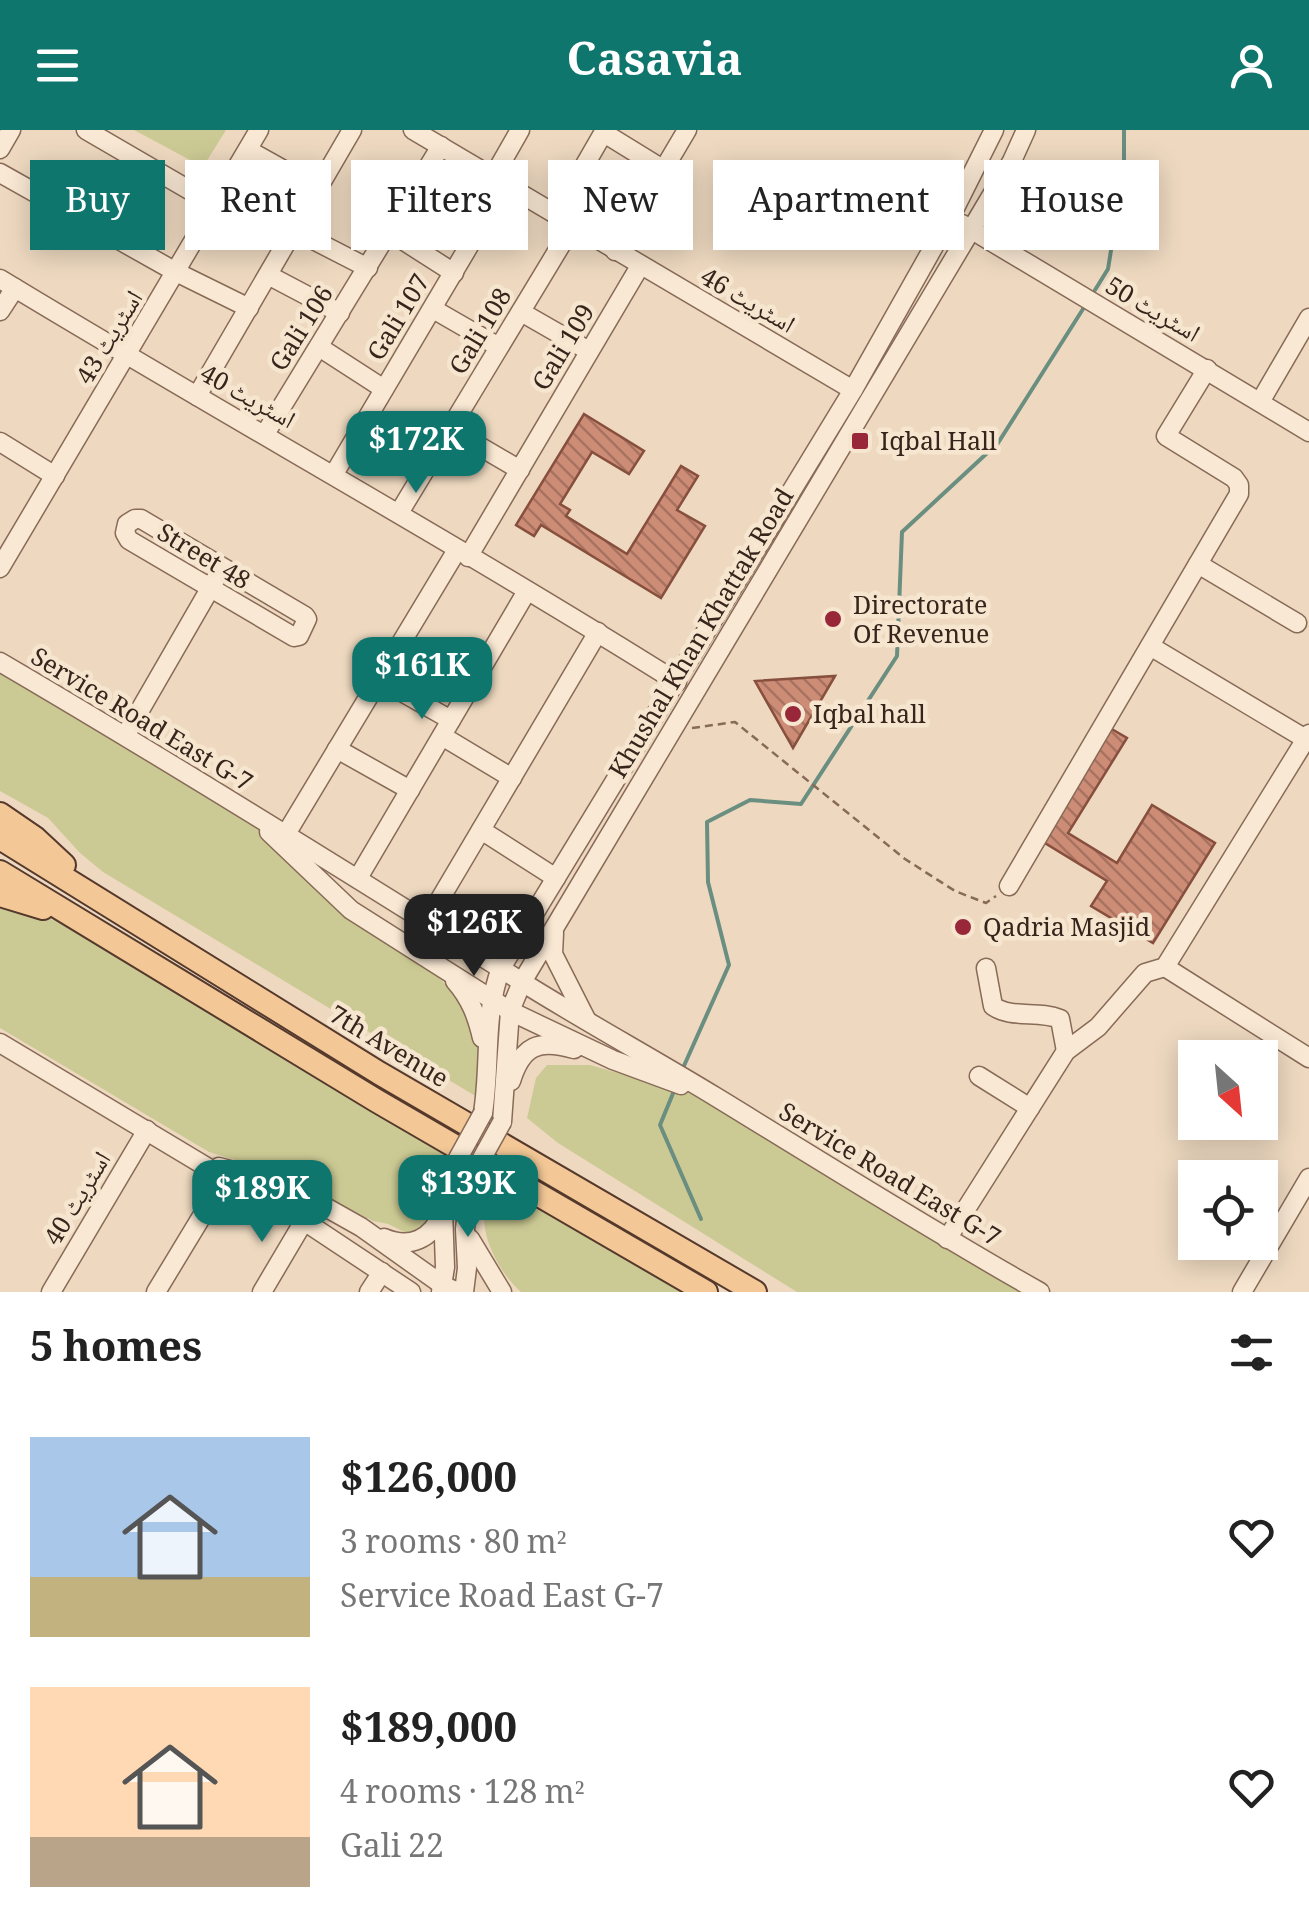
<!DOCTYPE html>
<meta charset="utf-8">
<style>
body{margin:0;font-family:Georgia,"Noto Naskh Arabic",serif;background:#f6f6f6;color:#222;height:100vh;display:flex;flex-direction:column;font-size:38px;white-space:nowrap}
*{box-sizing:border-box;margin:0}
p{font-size:32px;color:#767676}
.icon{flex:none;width:55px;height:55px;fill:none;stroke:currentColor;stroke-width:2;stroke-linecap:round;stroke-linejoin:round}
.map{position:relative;height:1162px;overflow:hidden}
.panel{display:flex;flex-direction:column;background:#fff;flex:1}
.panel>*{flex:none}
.hud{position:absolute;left:30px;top:30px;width:1250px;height:90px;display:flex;gap:20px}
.needle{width:65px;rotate:153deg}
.fabs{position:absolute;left:1178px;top:910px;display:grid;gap:20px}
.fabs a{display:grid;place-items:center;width:100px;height:100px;border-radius:0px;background:#fff;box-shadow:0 5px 25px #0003;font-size:50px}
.price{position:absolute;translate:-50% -85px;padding:0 22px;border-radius:20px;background:#0f766e;color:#fff;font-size:32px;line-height:65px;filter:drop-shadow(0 2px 5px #0008)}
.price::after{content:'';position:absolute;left:50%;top:60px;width:30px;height:22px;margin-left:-15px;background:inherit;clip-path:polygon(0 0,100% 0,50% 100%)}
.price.current{background:#222;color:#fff}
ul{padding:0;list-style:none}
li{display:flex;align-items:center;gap:30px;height:250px;padding:0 30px}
li span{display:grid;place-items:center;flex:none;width:280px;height:200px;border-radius:0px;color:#555}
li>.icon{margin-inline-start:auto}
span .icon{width:120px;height:120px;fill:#fffc;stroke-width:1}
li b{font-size:42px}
h2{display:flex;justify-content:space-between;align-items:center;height:120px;padding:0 30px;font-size:42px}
.chip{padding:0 35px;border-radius:0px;background:#fff;box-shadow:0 5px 25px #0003;font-size:35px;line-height:90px}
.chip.current{background:#0f766e;color:#fff}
header{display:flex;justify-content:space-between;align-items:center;height:130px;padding:0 30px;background:#0f766e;color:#fff;font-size:45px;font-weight:700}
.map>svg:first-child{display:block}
.green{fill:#ccca94}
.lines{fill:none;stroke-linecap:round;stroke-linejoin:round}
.stream{stroke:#6a8e80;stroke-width:4}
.building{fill:url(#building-back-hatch);stroke:#874f3d;stroke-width:2.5}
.minor-casing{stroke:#876a58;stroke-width:21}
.major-casing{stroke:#55392c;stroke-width:26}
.path{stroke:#876a58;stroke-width:2.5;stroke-dasharray:8 5;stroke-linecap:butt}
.minor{stroke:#f9e8d3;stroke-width:18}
.major{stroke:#f3c896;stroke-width:22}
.minor-bridge-casing{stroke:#876a58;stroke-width:21;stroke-linecap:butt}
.minor-bridge{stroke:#f9e8d3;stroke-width:18}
.poi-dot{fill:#972739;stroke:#f6e5cf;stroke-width:4}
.labels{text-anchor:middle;stroke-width:9;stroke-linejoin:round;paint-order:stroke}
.street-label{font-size:25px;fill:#37251c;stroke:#f6e5cf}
.poi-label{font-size:25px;fill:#37251c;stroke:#f6e5cf;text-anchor:start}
</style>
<header><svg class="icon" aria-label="menu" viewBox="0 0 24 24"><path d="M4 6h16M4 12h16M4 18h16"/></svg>Casavia<svg class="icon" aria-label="person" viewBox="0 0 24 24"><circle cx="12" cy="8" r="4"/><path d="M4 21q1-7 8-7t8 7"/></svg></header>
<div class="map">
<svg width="1309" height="1162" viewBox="0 0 1309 1162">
<defs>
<pattern id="building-back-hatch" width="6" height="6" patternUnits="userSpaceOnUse" patternTransform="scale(2.5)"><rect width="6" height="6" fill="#cd8c75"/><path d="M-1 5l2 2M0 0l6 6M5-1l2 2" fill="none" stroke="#a7725f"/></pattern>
</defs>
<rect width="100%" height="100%" fill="#eed9c0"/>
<g class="green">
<path d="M134 0H226L203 37Z"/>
<path d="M0 539 253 692 297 737 430 840 463 870 479 916 477 967 103 742 80 723 48 688 0 661Z"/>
<path d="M0 773 72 796 451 1019 430 1097 415 1107 388 1094 373 1091 287 1046 209 1022 0 898Z"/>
<path d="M547 935H590L713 970 1031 1162H797L558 1013 527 988 536 948Z"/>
<path d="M494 1052 684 1162H521C502 1145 486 1117 484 1091 483 1079 490 1064 494 1052Z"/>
</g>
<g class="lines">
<g class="stream">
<path d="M1095 160 1108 139 1124 40V0"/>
<path d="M683 938 729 835 708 752 707 692 750 670 801 674 897 526 902 402 998 313 1083 179"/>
<path d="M674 961 660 995 701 1089"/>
</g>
</g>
<g class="building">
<path d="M584 284 644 321 629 344 592 322 560 374 570 380 566 386 627 424 681 336 698 346 677 380 705 396 661 468 541 395 534 406 516 395Z"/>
<path d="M835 546 793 618 755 551Z"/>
<path d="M1110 598 1127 608 1068 703 1117 733 1152 675 1215 713 1153 813 1091 776 1107 751 1040 710Z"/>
</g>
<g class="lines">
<g class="minor-casing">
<g id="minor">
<path d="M86 0 215 75"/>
<path d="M413 0 853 260"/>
<path d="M604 3 664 40"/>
<path d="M0 19 11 0"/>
<path d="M248 20 318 59"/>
<path d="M0 43 176 142 249 178"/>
<path d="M492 49 520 0"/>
<path d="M851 51 940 105"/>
<path d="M556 85 605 0"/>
<path d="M962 94 1309 302"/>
<path d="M294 100 368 138"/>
<path d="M390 102 454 143"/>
<path d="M615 121 687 0"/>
<path d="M268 145 340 183"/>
<path d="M0 149C224 285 454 412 677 552"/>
<path d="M433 179 499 217"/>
<path d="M0 181 15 158"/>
<path d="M521 182 589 221"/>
<path d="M319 217 384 259"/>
<path d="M197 266 352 0"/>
<path d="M1260 272 1309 188"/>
<path d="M450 299 520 340"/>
<path d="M265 304 441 16"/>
<path d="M0 312 55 346"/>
<path d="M334 344 505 55"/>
<path d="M399 383 573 95"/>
<path d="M135 389H141L305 486 307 489 299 506 294 507 129 410 125 403 127 394Z"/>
<path d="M468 427 640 136"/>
<path d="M1198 434 1297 493"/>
<path d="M0 438 259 0"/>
<path d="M1150 516 1309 611"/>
<path d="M0 532C176 635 349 743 522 852 586 892 652 928 716 967 824 1033 930 1100 1040 1162"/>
<path d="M379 549 451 590"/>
<path d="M125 606 215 450"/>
<path d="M442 606 512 648"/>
<path d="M337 619 410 660"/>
<path d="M481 700 556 748"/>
<path d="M269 702 351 780 510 881 613 930 681 955"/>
<path d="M286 704 457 420"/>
<path d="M358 748 527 461"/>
<path d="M1009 756 1239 364V355L1234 348 1166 306 1207 239"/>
<path d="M427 791 598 502"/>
<path d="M554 803 553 824 586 889"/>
<path d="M1165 837 1309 928"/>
<path d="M986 838 993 876C1011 889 1039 880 1060 889L1066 921"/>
<path d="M455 851C470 868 477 886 482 908"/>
<path d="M0 913 225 1048 304 1091 411 1162"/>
<path d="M979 946 1030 978"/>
<path d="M511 951C522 915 539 909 574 919"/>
<path d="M483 983C491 933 483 886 501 838L853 260 951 86 994 0"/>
<path d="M502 992 510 881 522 852 971 100 1012 31 1026 0"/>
<path d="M219 1037 288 1056 361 1097 444 1156 458 1162"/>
<path d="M384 1108C410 1119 432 1109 442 1083"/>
<path d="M470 1109 502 1162"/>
<path d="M947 1109 1066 921 1098 897 1145 843 1165 837 1309 604"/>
<path d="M51 1162 147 1000"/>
<path d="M156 1162 225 1048"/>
<path d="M262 1162 304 1091"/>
<path d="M369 1162 382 1142"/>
<path d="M441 1162 445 1137 443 1080 451 1041"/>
<path d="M464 1162 467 1138 465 1099 471 1048"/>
<path d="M1242 1162 1309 1048"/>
</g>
</g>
<g class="major-casing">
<g id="major">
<path d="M0 684 35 708 64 735"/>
<path d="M0 708 379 943 755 1162"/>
<path d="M0 742 377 971 706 1162"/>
<path d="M0 765 43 778"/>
</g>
</g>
<path class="path" d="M692 598 735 592 905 729 955 761 986 773 996 766"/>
<use href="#minor" class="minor"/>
<use href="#major" class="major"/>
<g class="minor-bridge-casing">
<g id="minor-bridge">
<path d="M451 1041 483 983"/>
<path d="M471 1048 502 992"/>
</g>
</g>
<use href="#minor-bridge" class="minor-bridge"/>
</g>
<g class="poi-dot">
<rect x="850" y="301" width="20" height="20" rx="5"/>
<circle cx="833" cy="489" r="10"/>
<circle cx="793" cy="584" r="10"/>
<circle cx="963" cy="797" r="10"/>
</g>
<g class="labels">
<g class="street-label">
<text transform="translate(748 170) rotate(30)" y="9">اسٹریٹ 46</text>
<text transform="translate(1153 179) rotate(30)" y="9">اسٹریٹ 50</text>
<text transform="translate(398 187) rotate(-59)" y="9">Gali 107</text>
<text transform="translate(301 198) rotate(-58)" y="9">Gali 106</text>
<text transform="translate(480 201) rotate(-59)" y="9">Gali 108</text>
<text transform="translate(109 207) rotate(-59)" y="9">اسٹریٹ 43</text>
<text transform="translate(563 217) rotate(-59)" y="9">Gali 109</text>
<text transform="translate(248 266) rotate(29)" y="9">اسٹریٹ 40</text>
<text transform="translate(204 426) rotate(31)" y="9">Street 48</text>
<text transform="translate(701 503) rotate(-59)" y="9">Khushal Khan Khattak Road</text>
<text transform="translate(142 589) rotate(31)" y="9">Service Road East G-7</text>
<text transform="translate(389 916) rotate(31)" y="9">7th Avenue</text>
<text transform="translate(890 1044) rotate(31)" y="9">Service Road East G-7</text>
<text transform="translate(77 1068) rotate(-59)" y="9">اسٹریٹ 40</text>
</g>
<g class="poi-label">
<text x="880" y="320">Iqbal Hall</text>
<text x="853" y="484">Directorate<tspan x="853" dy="29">Of Revenue</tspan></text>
<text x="813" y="593">Iqbal hall</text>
<text x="983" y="806">Qadria Masjid</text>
</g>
</g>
</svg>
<div class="fabs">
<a><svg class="needle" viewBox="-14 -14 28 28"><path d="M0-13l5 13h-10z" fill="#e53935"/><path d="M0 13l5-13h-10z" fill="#767676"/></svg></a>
<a><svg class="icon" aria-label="locate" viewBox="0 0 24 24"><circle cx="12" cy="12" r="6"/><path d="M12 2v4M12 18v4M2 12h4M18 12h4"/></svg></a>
</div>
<b class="price" style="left:416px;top:366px">$172K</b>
<b class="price" style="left:422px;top:592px">$161K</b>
<b class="price current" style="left:474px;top:849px">$126K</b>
<b class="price" style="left:468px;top:1110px">$139K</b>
<b class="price" style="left:262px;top:1115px">$189K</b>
<div class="hud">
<a class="chip current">Buy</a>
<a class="chip">Rent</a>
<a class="chip">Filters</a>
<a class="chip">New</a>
<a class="chip">Apartment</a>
<a class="chip">House</a>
</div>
</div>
<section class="panel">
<h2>5 homes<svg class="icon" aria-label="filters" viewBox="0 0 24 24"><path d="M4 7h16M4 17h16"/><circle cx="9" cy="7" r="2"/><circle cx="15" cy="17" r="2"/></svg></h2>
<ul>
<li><span style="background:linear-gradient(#a9c7e8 70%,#c2b280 0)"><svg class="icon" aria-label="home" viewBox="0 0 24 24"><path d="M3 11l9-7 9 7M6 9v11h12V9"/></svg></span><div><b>$126,000</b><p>3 rooms · 80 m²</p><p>Service Road East G-7</p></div><svg class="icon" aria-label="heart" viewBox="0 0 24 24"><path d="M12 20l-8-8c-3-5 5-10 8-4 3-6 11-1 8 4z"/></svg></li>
<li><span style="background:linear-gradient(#ffd9b3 75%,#b9a48a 0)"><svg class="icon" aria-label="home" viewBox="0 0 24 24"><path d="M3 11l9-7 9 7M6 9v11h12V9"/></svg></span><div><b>$189,000</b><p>4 rooms · 128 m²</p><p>Gali 22</p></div><svg class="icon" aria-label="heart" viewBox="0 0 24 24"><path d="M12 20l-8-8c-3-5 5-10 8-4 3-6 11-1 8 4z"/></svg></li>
</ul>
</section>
